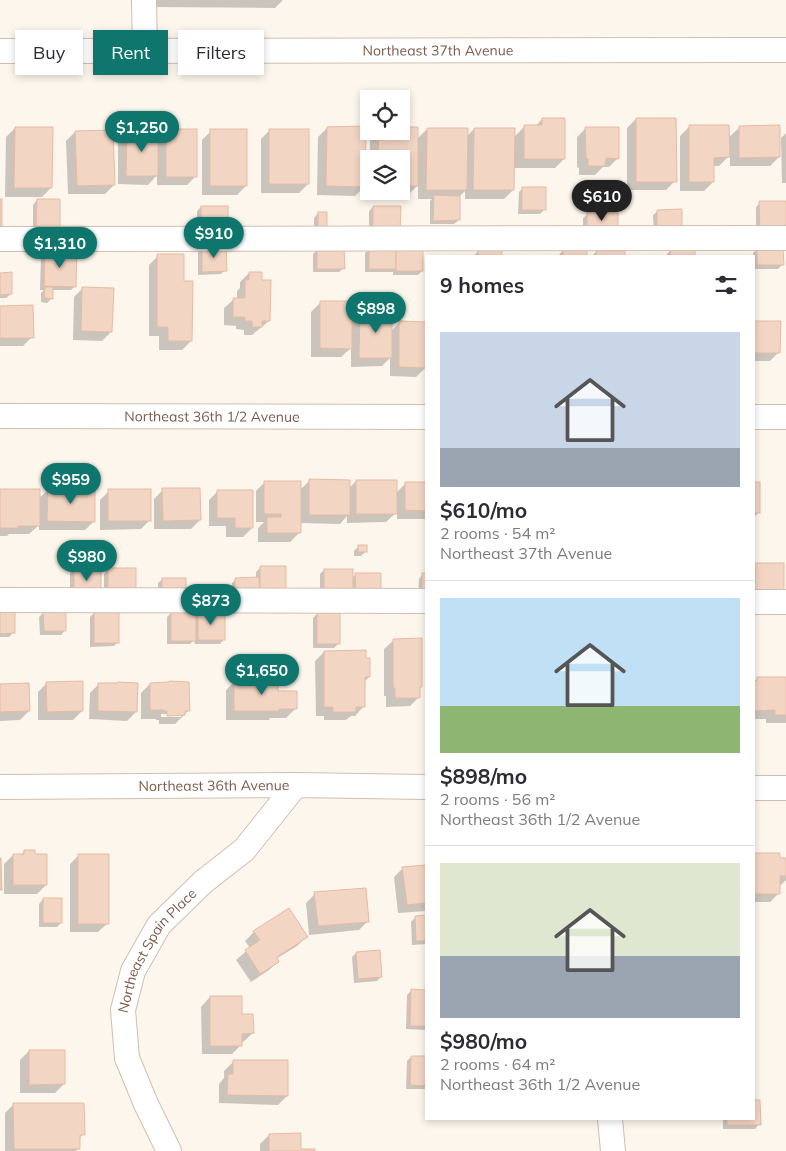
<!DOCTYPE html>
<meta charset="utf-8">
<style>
body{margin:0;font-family:Mulish,sans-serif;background:#f7f7f7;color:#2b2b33;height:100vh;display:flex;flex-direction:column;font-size:19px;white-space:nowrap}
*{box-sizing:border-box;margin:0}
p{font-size:16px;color:#7c7c81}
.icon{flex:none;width:28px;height:28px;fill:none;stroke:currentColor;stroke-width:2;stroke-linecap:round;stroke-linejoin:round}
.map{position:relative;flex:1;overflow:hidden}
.drawer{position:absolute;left:425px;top:255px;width:330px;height:865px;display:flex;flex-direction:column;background:#fff;border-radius:0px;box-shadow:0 2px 8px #0003}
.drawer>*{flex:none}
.guide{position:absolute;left:15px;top:30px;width:335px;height:45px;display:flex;gap:10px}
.buttons{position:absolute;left:360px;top:90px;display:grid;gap:10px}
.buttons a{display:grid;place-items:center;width:50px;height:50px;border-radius:0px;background:#fff;box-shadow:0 2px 8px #0003;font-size:25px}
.price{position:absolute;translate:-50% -42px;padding:0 11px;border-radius:18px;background:#0f766e;color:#fff;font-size:16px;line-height:32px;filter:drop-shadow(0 1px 2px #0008)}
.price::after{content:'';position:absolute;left:50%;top:30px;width:15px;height:11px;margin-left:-8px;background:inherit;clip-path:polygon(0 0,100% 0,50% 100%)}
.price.active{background:#222;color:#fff}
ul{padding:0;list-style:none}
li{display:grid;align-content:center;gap:10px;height:265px;padding:0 15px}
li+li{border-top:1px solid #e1e1e2}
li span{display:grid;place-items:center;height:155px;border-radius:0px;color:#555}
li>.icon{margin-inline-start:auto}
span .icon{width:90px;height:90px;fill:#fffc;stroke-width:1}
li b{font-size:21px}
h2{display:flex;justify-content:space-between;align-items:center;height:60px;padding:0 15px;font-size:21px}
.tag{padding:0 18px;border-radius:0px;background:#fff;box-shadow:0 2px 8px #0003;font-size:18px;line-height:45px}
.tag.active{background:#0f766e;color:#fff}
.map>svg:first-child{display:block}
.shadow{fill:#0003;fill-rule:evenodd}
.building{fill:#f3d5c3;stroke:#e6bba3}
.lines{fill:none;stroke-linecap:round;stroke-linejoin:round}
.minor-casing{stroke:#d1beb0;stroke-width:26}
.minor{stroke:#fff;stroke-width:24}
.labels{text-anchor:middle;stroke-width:4.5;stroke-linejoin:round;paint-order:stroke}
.street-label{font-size:14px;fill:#7a5c4d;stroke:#fffaf3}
</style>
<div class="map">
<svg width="786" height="1151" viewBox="0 0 786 1151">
<rect width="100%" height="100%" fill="#fdf6ec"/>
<g class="shadow">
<path d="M153 0H283L275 8 153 7Z"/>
<path d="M542 119 564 159 555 168H513V190L504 199H465V191L459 197V220L454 224H430V201L432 199H418V185L408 195H370V191H401V159H370V137L376 131H401L417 139 427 129 466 137 474 129 513 138 524 127H535Z"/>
<path d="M636 119 675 181 666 190H627V128Z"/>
<path d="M689 127 728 138 740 127 779 157 770 166H730V155L719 166H713V182L704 191H680V136Z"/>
<path d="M15 128 51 188 42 197H5L6 137Z"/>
<path d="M327 128 364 187 355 196 317 195 318 137Z"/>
<path d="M586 128 618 158 609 167H603L595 175H579V168L577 167V137Z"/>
<path d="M270 130 308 184 299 193H261V139Z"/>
<path d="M127 131 157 140 166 131 196 176 187 185H157V175L148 185 118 184V141Z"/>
<path d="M211 131 246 186 237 195H202V140Z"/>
<path d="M75 132 114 185 105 194H68L66 141Z"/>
<path d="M786 133V183H782L781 138Z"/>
<path d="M523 188 544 210 540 214H518L519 192Z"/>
<path d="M37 200 58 228 33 233V205Z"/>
<path d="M760 203 785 232 756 237V207Z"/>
<path d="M201 207H227L197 238V211Z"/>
<path d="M373 207H399L369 236V211Z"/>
<path d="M658 211 681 231 654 235 653 215Z"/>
<path d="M318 213 326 228 314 233V218Z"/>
<path d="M588 214H616L583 235V218Z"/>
<path d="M202 248 225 270 221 274 198 275V253Z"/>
<path d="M369 249 422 271 418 275H393V272H365V253Z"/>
<path d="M757 249 782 265 778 269H754L753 253Z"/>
<path d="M317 250 344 268 339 272H313V254Z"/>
<path d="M563 250H586V256H559V255Z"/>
<path d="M671 250H694V256H667V254Z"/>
<path d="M478 251H501V256H474Z"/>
<path d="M45 252 75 286 71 290H52V298L47 303 41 302V293L44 290H40L41 256Z"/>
<path d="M596 252H624V256H592Z"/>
<path d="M158 256 183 283 191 341 182 350H159V336H149V265Z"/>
<path d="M249 273 269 321 252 335H244V330L236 329V326L224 325V308L234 299H237V291L240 288V282Z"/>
<path d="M0 274 11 294 6 298H0Z"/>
<path d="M83 288 111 332 102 341 73 340 74 297Z"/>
<path d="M320 303 350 321 360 312 391 331 400 322 425 368 416 377 390 376V358L382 366 351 367V348L341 357H311V312Z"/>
<path d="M0 307 32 337 23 346H0Z"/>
<path d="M754 322H779V352L770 361H754Z"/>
<path d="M309 481 349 488 356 481 396 493 406 483H426V519H397V512L386 522 347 523V516L340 524 299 523V533L290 542H258V528L264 522H256V491L265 482 299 491Z"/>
<path d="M754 483H759V512L754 517Z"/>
<path d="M0 490 38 499 48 490 94 521 85 530H39V525L29 534H9L7 536H0Z"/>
<path d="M163 490 200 520 191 529H154V499Z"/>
<path d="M109 491 150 520 141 529 100 530V500Z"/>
<path d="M218 491 252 528 243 537H226V526H209V500Z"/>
<path d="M91 544 98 552 94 556H87V548Z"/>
<path d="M358 547 366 551 361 556H354V551Z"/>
<path d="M756 564H783L754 599V566Z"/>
<path d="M260 568 285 595 232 600V583L236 579H256V572Z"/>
<path d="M74 569 95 600H70V573Z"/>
<path d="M108 569H134L104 600V574Z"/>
<path d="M324 570 352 578 356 574 380 595 320 599V574Z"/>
<path d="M423 574H426V599H418L419 579Z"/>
<path d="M163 579H184L158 600V583Z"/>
<path d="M0 613 13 633 9 637H0Z"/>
<path d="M43 613 65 630 61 635H40L39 617Z"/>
<path d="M94 613 118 642 114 646 90 647V617Z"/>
<path d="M171 613 195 617 198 613 224 639 220 644H195L194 640 190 644H167V617Z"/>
<path d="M318 613 338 644 334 648H313V618Z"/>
<path d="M394 640 421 687 419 688V697L410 706 386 707V696H384V649Z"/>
<path d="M324 652 369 677 364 682V706L355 716H351L346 720H324V716H316L315 661Z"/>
<path d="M758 678H786V723H766V719H754V682Z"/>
<path d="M235 681 277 692 295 709 286 718H270L269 720H226V690Z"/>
<path d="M47 683 82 711 73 720H38V692Z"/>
<path d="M99 684 136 712 127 721 89 719 90 693Z"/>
<path d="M150 684 188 711 175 724H159V720H156V719H141V693ZM161 714H181V717H161Z"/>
<path d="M0 685 29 711 20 720 0 721Z"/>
<path d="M24 851 46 885 37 894H4V864L13 855H21Z"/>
<path d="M754 854H779V859H786V880L781 885H779V893L770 902H754Z"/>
<path d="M79 855 108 923 98 932H70V864Z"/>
<path d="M426 866V911L398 913 394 877 403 868Z"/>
<path d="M315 894 368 921 359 930 309 935 306 903Z"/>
<path d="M43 899 61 923 57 927H39V904Z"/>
<path d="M426 917V944L412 945 411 922 415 918Z"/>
<path d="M254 932 306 937 297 946 276 959 278 961 269 970 251 982 236 960 250 948 245 941Z"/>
<path d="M356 953 381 977 377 981 354 983 352 957Z"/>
<path d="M411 991H426V1030L406 1029 407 995Z"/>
<path d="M210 997 241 1015 253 1033 243 1042H241V1045L232 1054H202L201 1007Z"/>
<path d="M29 1051 64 1084 55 1093H20V1060Z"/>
<path d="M411 1057H426V1089H406L407 1061Z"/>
<path d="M234 1061 287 1096 278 1105 219 1103V1084L224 1078V1071Z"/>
<path d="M754 1101H759V1124L755 1129H723V1119H754Z"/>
<path d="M14 1104 83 1134 79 1139V1148L76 1151H5V1113Z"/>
<path d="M269 1135 300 1150 314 1151H260V1144Z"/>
</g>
<g class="building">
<path d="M542 118H565V159H524V125H542Z"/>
<path d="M636 118H676L677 182H636Z"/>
<path d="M689 125H729L730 157 714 158V182H689Z"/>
<path d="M780 125V157L739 158V126Z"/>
<path d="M366 126 365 187 326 186 327 127Z"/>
<path d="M15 127H53L52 188H14Z"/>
<path d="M401 127H418V186H401V159H378L379 131H401Z"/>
<path d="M585 127H619V159L606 158 605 166H588V159L586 158Z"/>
<path d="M427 128H468L467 190H426Z"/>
<path d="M474 128H515L514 190H473Z"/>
<rect x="166" y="129" width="31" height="48"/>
<rect x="210" y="129" width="37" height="57"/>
<rect x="269" y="129" width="40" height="55"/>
<path d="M113 130 115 185 77 186 75 131Z"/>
<path d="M127 130H158V176H126Z"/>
<rect x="522" y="187" width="24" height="23"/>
<path d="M434 195 460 196V220L433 221Z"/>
<rect x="0" y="199" width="2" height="30"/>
<path d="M37 199H60V229H36Z"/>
<path d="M759 201H786V232L760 233Z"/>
<rect x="201" y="206" width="27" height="28"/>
<path d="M373 206H401L400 232H373Z"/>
<path d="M682 209V231H657V210Z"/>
<rect x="318" y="212" width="9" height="17"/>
<path d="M587 212 618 213V231H587Z"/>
<path d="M202 247H226L227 271 202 272Z"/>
<path d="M317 248H344L345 269H317Z"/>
<rect x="369" y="248" width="27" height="21"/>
<rect x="396" y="248" width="27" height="23"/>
<path d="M757 248H783L784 265H757Z"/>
<rect x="563" y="249" width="24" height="7"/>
<path d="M671 249H695V256H670Z"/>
<path d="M45 250 77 251 76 287 44 286Z"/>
<rect x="478" y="250" width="24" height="6"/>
<rect x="596" y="251" width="29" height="5"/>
<path d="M157 254H184V281H193L192 341H168V327H157Z"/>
<path d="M12 272V294L0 295V273Z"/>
<path d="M249 272H262V280H271L270 321H262V327H252V321H245V317H233V298H245V280H249Z"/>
<path d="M45 287H53V299L44 298Z"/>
<path d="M82 287 114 288 112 332 81 331Z"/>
<path d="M320 301H352V349L320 348Z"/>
<path d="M33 305 34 338H0V306Z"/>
<path d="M360 310 392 311V358H359Z"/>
<path d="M399 321 426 322V368L399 367Z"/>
<path d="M754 321H781L780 353H754Z"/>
<path d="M309 479 350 480V515H309Z"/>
<rect x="356" y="480" width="41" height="34"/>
<path d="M264 481H301V533H267V517H281V514H264Z"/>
<path d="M405 482H426V511L405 510Z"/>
<rect x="754" y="482" width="6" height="31"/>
<path d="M162 488H200L201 520 163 521Z"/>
<path d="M0 489H40V526H18V528H0Z"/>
<path d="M48 489H95V522L47 521Z"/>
<rect x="108" y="489" width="43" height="32"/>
<path d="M217 490H253V528H235V518H217Z"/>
<rect x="91" y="542" width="9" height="10"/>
<rect x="358" y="545" width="9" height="7"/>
<rect x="755" y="563" width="29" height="32"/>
<path d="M260 566H286V595L260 596Z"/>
<path d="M74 567H101V596L74 597Z"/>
<rect x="108" y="568" width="28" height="29"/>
<rect x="324" y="569" width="29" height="26"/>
<path d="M355 573H381V595H356Z"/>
<rect x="422" y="573" width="4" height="22"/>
<path d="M259 577 260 596H235V578Z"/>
<rect x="162" y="578" width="24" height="18"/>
<path d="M15 611V633L0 634V612Z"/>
<path d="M66 611V631H44L43 612Z"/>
<rect x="94" y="611" width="25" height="32"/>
<path d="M196 611V641H171V612Z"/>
<rect x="198" y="612" width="27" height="28"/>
<rect x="317" y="612" width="23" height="32"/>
<path d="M422 638V687H420V698H395V688H393V639Z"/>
<path d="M366 650V658H370V677H365V707H356V712H333V707H324V651Z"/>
<path d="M757 677H786V715H775V710L754 711V681H757Z"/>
<path d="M234 679 279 680 278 691H297V709H279V711H234Z"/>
<path d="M83 681V711L47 712 46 682Z"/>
<path d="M169 681 189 682 190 711H185V715L167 716V711H164V710H150V683L169 682Z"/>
<path d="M118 682 138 683 137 712 98 711V683H118Z"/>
<path d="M29 683 30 711 0 712V684Z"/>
<path d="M24 850H35V854H47V885H13V854H24Z"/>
<path d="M754 853H780V858H786V876H780V894H754Z"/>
<rect x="78" y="854" width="31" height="70"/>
<path d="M0 858H1L2 890H0Z"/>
<path d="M426 865V903L407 905 402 867Z"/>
<path d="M366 888 369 922 318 926 314 892Z"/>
<rect x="43" y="898" width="19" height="25"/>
<path d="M289 908 308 937 277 957 279 962 260 974 245 950 260 940 253 931Z"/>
<path d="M426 915V941H416L415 916Z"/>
<path d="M380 950 382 977 358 979 356 952Z"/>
<path d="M411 989 426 990V1026H410Z"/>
<path d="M210 996H242V1014H253L254 1033 242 1034V1046H210Z"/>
<path d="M29 1050H65V1084L29 1085Z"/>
<path d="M411 1056H426V1086L410 1085Z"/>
<path d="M233 1060H288V1096L227 1095 228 1074H233Z"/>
<path d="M754 1100H760L761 1125H727V1119H754Z"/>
<path d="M13 1103H84L85 1135H80V1149H14Z"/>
<path d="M301 1133V1149H315V1151H269V1134Z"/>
</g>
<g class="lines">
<g class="minor-casing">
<g id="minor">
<path d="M144 0 145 50"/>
<path id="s1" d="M0 51 786 50"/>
<path d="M0 239 786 238"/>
<path id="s2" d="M0 416 426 417"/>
<path d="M754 417H786"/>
<path d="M0 600 426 601"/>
<path d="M754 602H786"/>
<path id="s3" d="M0 787 296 785 426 787"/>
<path d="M754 788H786"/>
<path d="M610 1119 613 1151"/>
<path id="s4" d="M169 1151 146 1104 127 1058 123 1010 133 971 159 925 203 882 244 850 296 785"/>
</g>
</g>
<use href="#minor" class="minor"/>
</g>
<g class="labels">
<g class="street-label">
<text dy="5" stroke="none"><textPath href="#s1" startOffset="438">Northeast 37th Avenue</textPath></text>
<text dy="5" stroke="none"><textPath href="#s2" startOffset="212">Northeast 36th 1/2 Avenue</textPath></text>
<text dy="5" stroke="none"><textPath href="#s3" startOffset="214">Northeast 36th Avenue</textPath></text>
<text dy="5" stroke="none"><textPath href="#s4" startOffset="220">Northeast Spain Place</textPath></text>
</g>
</g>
</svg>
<div class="buttons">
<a><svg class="icon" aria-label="locate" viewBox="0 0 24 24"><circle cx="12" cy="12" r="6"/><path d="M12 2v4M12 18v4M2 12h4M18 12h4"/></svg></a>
<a><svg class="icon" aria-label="layers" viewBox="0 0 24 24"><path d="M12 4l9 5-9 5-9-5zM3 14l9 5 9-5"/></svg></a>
</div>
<b class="price" style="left:142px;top:153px">$1,250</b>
<b class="price active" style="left:602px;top:222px">$610</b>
<b class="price" style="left:214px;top:259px">$910</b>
<b class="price" style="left:60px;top:269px">$1,310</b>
<b class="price" style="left:376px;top:334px">$898</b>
<b class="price" style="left:71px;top:505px">$959</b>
<b class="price" style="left:87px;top:582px">$980</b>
<b class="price" style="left:211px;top:626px">$873</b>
<b class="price" style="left:262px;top:696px">$1,650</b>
<div class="guide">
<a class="tag">Buy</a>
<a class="tag active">Rent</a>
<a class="tag">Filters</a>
</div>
<section class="drawer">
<h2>9 homes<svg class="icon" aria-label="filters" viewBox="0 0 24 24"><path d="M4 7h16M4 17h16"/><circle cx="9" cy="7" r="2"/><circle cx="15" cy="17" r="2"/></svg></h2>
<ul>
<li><span style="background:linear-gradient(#c9d6e8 75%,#9aa5b1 0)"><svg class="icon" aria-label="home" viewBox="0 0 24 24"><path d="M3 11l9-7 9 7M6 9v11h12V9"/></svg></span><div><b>$610/mo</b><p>2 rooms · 54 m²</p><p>Northeast 37th Avenue</p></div></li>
<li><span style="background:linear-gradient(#bfe0f5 70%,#8fb573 0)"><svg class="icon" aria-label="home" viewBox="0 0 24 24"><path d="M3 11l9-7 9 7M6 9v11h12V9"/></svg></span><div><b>$898/mo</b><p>2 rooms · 56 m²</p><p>Northeast 36th 1/2 Avenue</p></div></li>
<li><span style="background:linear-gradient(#dfe7d0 60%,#9aa5b1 0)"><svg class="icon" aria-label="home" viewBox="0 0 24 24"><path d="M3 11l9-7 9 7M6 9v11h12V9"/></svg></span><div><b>$980/mo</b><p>2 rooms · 64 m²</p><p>Northeast 36th 1/2 Avenue</p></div></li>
</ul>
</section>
</div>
